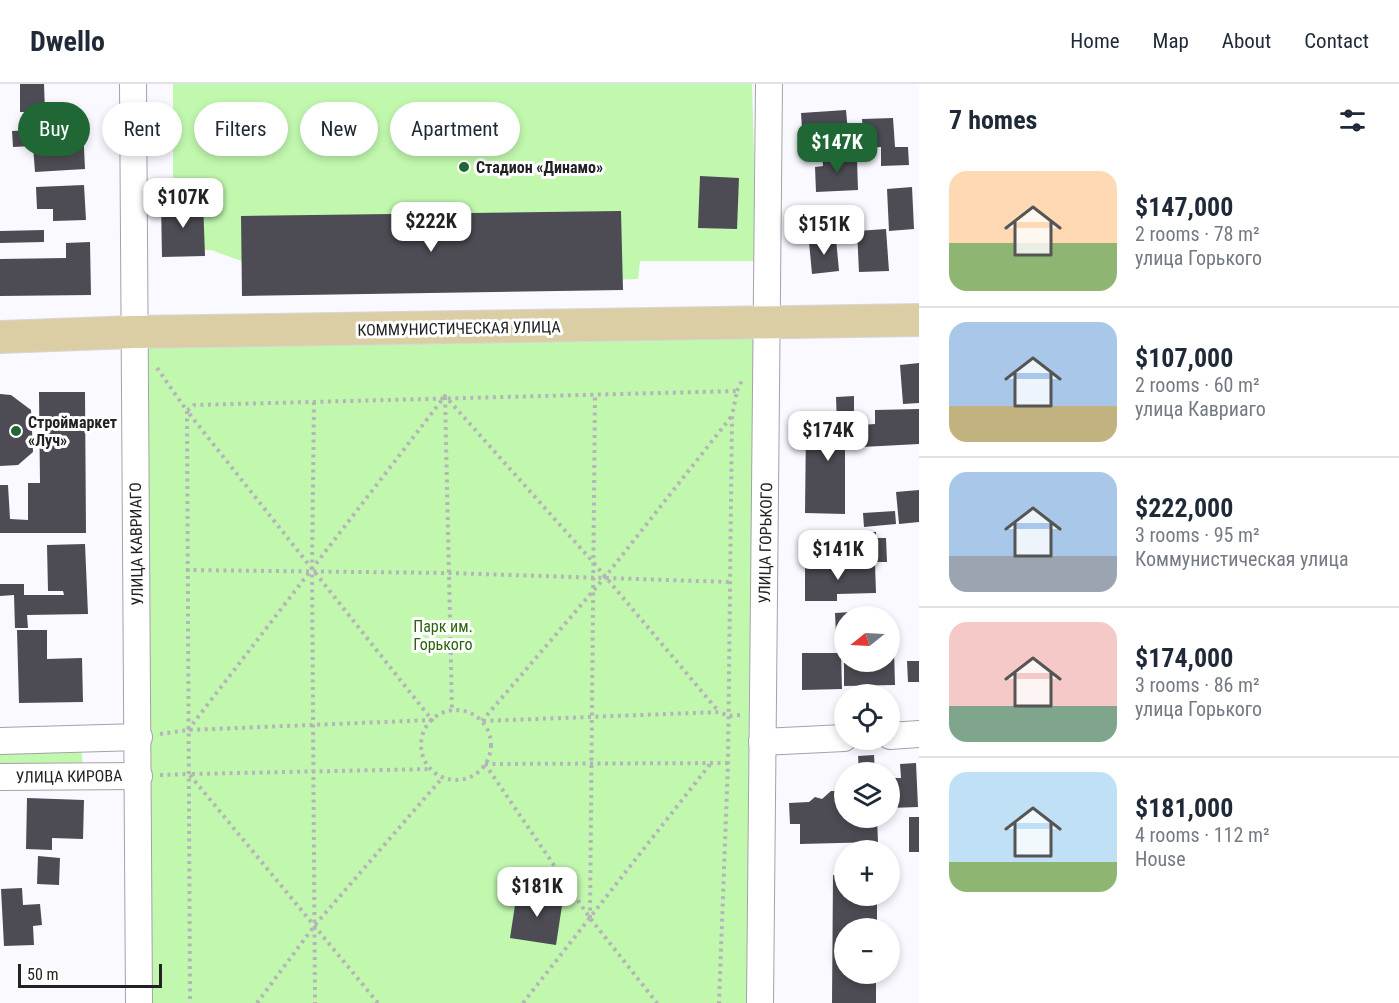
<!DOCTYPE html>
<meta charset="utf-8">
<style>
body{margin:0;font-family:"Roboto Condensed",sans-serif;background:#f6f6f7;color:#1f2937;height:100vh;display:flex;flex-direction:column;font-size:22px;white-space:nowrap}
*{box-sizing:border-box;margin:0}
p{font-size:20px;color:#747a83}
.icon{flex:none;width:33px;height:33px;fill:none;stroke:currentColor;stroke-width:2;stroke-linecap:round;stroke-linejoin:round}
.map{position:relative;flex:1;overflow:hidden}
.sheet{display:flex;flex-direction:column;background:#fff;width:480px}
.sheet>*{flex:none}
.banner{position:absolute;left:18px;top:18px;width:570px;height:54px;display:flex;gap:12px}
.needle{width:39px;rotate:252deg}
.controls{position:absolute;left:834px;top:522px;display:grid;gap:12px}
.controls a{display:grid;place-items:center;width:66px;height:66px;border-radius:50%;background:#fff;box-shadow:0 3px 9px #0003;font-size:30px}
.scale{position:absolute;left:18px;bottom:15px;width:144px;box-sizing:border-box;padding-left:6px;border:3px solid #222225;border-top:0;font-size:16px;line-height:21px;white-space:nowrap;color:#222225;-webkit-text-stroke:4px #fff;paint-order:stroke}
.price{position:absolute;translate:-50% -51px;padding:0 14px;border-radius:12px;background:#fff;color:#222;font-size:20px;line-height:39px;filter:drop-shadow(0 2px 3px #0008)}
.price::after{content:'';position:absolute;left:50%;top:36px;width:18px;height:14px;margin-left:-9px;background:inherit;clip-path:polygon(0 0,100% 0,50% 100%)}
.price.current{background:#1f6836;color:#fff}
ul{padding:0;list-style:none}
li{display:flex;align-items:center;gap:18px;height:150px;padding:0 30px}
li+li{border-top:2px solid #e0e1e3}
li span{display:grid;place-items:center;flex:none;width:168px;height:120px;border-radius:18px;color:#555}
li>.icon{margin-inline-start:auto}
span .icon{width:72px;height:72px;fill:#fffc;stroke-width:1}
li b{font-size:26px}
h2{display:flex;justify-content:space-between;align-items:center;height:72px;padding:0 30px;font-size:26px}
.chip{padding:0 21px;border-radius:27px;background:#fff;box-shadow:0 3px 9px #0003;font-size:21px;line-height:54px}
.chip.current{background:#1f6836;color:#fff}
header{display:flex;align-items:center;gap:36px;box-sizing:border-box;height:84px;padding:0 30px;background:#fff;border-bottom:2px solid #e0e1e3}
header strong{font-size:28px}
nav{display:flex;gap:33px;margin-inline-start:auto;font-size:21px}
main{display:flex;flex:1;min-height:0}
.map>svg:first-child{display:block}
.green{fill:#c1f8ae}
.building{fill:#4d4b53}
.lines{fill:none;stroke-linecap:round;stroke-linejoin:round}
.minor-casing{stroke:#a3a1aa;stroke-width:28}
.major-casing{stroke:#d7d7d8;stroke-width:34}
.path{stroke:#b5b4ba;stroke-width:4;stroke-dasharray:3 4.5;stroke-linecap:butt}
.minor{stroke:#fff;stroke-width:26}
.major{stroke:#dccea4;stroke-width:32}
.poi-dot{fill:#1f6836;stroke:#fff;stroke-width:2}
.labels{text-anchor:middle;stroke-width:6;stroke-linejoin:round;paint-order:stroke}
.poi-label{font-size:16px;font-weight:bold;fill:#222225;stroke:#fff;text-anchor:start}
.street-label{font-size:16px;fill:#222225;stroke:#fff}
.park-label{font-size:16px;fill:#2c630f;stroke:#fff}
</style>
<header>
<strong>Dwello</strong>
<nav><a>Home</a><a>Map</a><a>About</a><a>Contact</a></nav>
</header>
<main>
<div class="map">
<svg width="919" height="919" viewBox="0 0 919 919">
<rect width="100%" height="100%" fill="#faf9ff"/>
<g class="green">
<path d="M173 0H752L757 177H640L638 195 248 207 247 179 211 166H173Z"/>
<path d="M767 239 749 591 748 919H139L134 248Z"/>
<path d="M0 657 81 663 84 692 0 693Z"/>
</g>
<g class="building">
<path d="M20 0H44L45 28H20Z"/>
<path d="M846 26 848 48 863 47 862 35 893 34 895 63H908L909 81 881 82V63L849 65 848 56 817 58 816 44 802 45 801 29Z"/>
<path d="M83 43 85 85 35 88 33 62 13 63 12 47Z"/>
<path d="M842 68V75H857L858 106 816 108 815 83 823 82 822 69Z"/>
<path d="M700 92 739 94 737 145 698 144Z"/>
<path d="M84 101 86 136 53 137V125H37L36 103Z"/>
<path d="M912 103 914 145 889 147 887 105Z"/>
<path d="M203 117 205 172 162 173 161 118Z"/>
<path d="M833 123 835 139 815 142 813 125Z"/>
<path d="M621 127 623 206 242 212 241 132Z"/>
<path d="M886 145 889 187 859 188 857 147Z"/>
<path d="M44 146V158L0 159V147Z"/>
<path d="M836 155 839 187 812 190 809 158Z"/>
<path d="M90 158 91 211 0 212V175L66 174V159Z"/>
<path d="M919 279V319L903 320 900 281Z"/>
<path d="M39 308H85L86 449H0V401H8L10 435 28 436V399H40Z"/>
<path d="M0 310 11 311 31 326 33 368 18 381 0 382Z"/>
<path d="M854 312V341H845V430L805 429 806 341H837L836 313Z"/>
<path d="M919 325V360L862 363 861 341 875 340V326Z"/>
<path d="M919 406V438L899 440 896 408Z"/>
<path d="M895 427 896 440 864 443 863 429Z"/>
<path d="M852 448H876V454H886L887 478H849L844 462H852Z"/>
<path d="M85 460 88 530 27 531 28 544H15L14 511 0 512V500H24V511H64L63 507H48L47 461Z"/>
<path d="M875 480 876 509 837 510V517H805V481Z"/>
<path d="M867 527 868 532H844V552H836L835 529Z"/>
<path d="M17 546H47V575L82 574 83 618 19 619Z"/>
<path d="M890 566H894L895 601 844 602V578H890Z"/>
<path d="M802 569H841L842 605 802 606Z"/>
<path d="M907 577H919V598H908Z"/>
<path d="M874 671 875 688H859L858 672Z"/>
<path d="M916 679 918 723 890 724V694H901L900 680Z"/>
<path d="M831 707H844V734H877L878 758 800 760V740H790L789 719 809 718 815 713 822 715Z"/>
<path d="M27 714 84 716 83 755 52 754V766L26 765Z"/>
<rect x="909" y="733" width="10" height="35"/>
<path d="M38 772 60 774 59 801 37 800Z"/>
<path d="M833 791H844V812H877V844H844V890H876V919H832Z"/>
<path d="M22 804 23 821 40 820 42 841 33 842 34 861 4 862 1 805Z"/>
<path d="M517 808 563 815 556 861 510 854Z"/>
</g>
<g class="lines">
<g class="minor-casing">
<g id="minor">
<path d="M133 0 139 919"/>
<path d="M890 652 919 650"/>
<path d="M0 657 139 653"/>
<path d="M762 658 844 654"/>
<path d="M0 693 139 692"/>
<path d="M760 919 769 0"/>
</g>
</g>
<g class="major-casing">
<path id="major" d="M0 253 134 248 919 236"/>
</g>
<g class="path">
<path d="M157 284 187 327 190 919"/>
<path d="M737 307 743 294"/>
<path d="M445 313 452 626"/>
<path d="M314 318 312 487 315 919"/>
<path d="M186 486 449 489 731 498"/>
<circle cx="456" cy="661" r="35"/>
<path d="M482 637 605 493 731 333"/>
<path d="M483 637 719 628 729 632 741 631"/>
<path d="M188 646 445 312 593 478 719 628"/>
<path d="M160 650 188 646 432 636 187 327 194 321 737 307 732 332 728 679 719 919"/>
<path d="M485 680 590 834 657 919"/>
<path d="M485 680 728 679"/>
<path d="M160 691 189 690"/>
<path d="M590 834 595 310"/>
<path d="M257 919 315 841 443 693"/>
<path d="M378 919 189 690 431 685"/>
<path d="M523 919 711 679"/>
</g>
<use href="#minor" class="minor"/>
<use href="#major" class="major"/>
</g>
<g class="poi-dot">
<circle cx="464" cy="83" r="6"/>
<circle cx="16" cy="347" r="6"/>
</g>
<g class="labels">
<g class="poi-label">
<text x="476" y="89">Стадион «Динамо»</text>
<text x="28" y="344">Строймаркет<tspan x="28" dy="18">«Луч»</tspan></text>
</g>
<g class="street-label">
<text transform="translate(459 244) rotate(-1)" y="6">КОММУНИСТИЧЕСКАЯ УЛИЦА</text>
<text transform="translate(765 459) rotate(-89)" y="6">УЛИЦА ГОРЬКОГО</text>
<text transform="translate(136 460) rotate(-91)" y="6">УЛИЦА КАВРИАГО</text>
<text transform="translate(69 692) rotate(-1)" y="6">УЛИЦА КИРОВА</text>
</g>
<g class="park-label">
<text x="443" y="548">Парк им.<tspan x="443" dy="18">Горького</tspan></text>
</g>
</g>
</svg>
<div class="controls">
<a><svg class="needle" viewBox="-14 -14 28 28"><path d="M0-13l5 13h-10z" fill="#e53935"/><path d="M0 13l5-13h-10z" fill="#747a83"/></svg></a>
<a><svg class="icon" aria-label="locate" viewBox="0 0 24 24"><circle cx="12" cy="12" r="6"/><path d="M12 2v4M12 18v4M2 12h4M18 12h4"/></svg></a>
<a><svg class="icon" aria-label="layers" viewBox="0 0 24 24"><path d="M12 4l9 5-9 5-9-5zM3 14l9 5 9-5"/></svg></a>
<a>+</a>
<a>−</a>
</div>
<div class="scale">50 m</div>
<b class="price current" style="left:837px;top:90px">$147K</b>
<b class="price" style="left:183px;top:145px">$107K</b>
<b class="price" style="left:431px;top:169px">$222K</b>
<b class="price" style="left:824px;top:172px">$151K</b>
<b class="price" style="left:828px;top:378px">$174K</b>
<b class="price" style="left:838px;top:497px">$141K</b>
<b class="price" style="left:537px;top:834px">$181K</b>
<div class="banner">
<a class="chip current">Buy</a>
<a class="chip">Rent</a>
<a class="chip">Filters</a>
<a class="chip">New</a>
<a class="chip">Apartment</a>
</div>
</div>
<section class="sheet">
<h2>7 homes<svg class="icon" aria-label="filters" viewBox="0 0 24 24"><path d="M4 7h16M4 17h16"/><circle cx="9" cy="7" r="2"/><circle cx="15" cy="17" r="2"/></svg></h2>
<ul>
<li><span style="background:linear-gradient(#ffd9b3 60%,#8fb573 0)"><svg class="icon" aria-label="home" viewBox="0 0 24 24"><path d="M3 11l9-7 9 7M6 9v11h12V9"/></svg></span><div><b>$147,000</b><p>2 rooms · 78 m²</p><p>улица Горького</p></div></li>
<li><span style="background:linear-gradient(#a9c7e8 70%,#c2b280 0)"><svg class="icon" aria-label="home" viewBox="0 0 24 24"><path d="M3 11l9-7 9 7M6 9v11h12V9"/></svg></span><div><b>$107,000</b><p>2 rooms · 60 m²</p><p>улица Кавриаго</p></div></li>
<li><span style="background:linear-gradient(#a9c7e8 70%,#9aa5b1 0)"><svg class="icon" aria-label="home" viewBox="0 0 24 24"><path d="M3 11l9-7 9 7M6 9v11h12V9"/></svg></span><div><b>$222,000</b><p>3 rooms · 95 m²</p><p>Коммунистическая улица</p></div></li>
<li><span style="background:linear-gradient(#f6c9c9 70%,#7fa58c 0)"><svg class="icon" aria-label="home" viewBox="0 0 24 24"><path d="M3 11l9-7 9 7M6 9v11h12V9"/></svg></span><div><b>$174,000</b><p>3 rooms · 86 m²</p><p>улица Горького</p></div></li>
<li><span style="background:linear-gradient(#bfe0f5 75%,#8fb573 0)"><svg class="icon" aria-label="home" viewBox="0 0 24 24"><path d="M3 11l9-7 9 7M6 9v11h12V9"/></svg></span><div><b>$181,000</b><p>4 rooms · 112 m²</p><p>House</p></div></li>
</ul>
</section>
</main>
